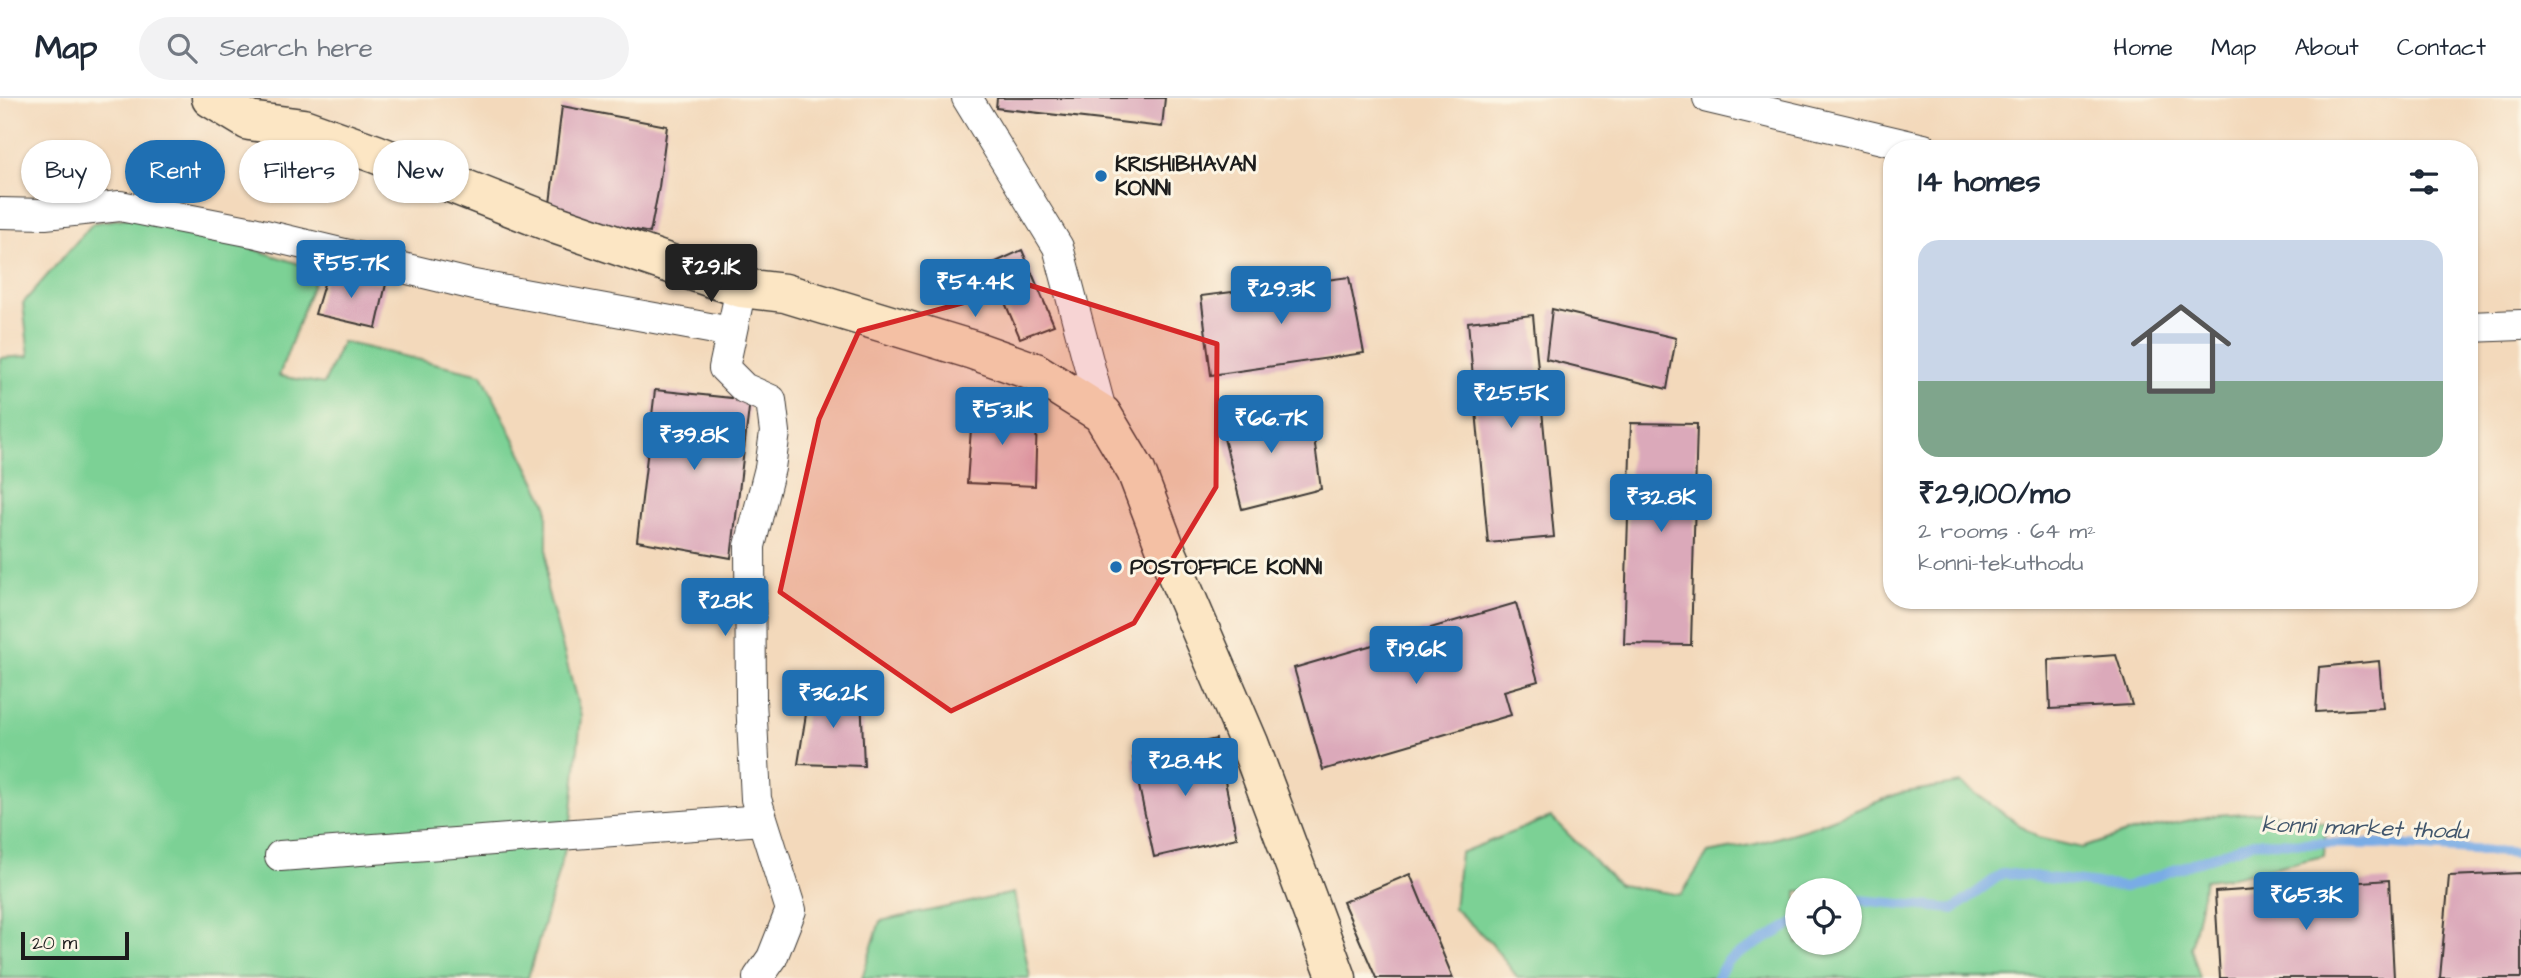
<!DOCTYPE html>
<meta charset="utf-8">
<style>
body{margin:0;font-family:"Architects Daughter",sans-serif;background:#f2f2f3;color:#1f2937;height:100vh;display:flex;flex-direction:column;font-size:26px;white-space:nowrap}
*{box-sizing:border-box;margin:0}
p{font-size:23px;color:#747a83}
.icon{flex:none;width:38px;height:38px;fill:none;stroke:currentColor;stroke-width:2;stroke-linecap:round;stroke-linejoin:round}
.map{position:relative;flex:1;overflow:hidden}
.drawer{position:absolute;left:1883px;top:42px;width:595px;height:469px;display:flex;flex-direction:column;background:#fff;border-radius:28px;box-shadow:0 2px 5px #0004}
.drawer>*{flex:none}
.banner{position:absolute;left:21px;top:42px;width:665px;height:63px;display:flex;gap:14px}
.controls{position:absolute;left:1785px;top:780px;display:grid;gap:14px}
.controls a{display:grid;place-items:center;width:77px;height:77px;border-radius:50%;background:#fff;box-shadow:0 2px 5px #0004;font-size:35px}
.scale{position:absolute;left:21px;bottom:18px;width:108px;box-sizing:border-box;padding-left:7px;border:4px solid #1c1c1c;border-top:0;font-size:19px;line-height:24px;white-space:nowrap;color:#1c1c1c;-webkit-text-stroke:5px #fcf5e5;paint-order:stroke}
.price{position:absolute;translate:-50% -60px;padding:0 16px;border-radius:7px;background:#1f6fb2;color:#fff;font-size:23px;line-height:46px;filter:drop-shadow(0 2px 4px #0008)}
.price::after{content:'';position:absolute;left:50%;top:42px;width:21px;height:16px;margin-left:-10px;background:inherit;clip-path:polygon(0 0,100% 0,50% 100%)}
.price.selected{background:#222;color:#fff}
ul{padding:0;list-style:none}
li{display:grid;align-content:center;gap:14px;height:371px;padding:0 35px}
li+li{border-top:2px solid #e0e1e3}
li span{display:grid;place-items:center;height:217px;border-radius:21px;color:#555}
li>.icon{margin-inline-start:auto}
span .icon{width:126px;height:126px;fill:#fffc;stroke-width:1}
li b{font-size:30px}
h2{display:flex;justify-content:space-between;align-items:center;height:84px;padding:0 35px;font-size:30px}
.pill{padding:0 24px;border-radius:32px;background:#fff;box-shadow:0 2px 5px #0004;font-size:24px;line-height:63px}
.pill.selected{background:#1f6fb2;color:#fff}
header{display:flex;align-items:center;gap:42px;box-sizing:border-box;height:98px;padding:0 35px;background:#fff;border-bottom:2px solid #e0e1e3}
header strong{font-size:33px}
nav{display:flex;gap:38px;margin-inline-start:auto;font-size:24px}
.search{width:490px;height:63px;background:#f2f2f3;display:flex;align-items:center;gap:18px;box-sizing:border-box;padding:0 24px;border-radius:38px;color:#747a83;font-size:26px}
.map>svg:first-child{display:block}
.green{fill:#7bd195;stroke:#4c7658;stroke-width:2;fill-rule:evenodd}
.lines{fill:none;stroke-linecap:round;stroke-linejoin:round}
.stream{stroke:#79ace5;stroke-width:10}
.building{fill:#dba9ba}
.minor-casing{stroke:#3c3834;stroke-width:32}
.secondary-casing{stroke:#3c3834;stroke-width:41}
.minor{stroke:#fff;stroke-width:30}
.secondary{stroke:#fce6c4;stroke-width:38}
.marked{fill:#d62828;fill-opacity:0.2;stroke:#d62828;stroke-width:5;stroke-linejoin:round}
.poi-dot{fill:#1f6fb2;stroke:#fcf5e5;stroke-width:2.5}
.labels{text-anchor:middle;stroke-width:6;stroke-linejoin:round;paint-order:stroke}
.poi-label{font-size:21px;font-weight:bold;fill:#1c1c1c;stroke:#fcf5e5;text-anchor:start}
.water-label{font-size:23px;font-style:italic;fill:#41566c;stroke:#fcf5e5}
</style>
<header>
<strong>Map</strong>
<div class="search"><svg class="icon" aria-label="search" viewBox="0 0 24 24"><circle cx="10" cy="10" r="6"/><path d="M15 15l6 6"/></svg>Search here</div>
<nav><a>Home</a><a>Map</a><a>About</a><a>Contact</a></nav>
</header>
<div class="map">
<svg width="2521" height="880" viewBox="0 0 2521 880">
<rect width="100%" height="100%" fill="#fcf5e5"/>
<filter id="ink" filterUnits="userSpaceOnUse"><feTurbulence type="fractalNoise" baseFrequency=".0143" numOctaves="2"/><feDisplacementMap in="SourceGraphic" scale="14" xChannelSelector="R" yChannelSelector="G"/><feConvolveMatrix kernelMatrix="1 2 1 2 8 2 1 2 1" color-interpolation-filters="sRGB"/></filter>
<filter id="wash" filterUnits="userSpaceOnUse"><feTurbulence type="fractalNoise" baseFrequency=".00686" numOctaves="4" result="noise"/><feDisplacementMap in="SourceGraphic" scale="28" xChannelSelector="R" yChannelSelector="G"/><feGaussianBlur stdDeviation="1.57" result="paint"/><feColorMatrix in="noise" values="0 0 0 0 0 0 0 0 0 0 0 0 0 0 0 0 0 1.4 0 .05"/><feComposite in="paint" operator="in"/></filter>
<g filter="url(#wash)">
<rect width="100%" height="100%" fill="#f3d9bb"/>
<g class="green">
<path d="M147 117 318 172 279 278 324 286 342 244 482 276 547 407V491L581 618 570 734 528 880H0V260L29 258 23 205 93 125Z"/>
<path d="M1961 685 2038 740 2082 750 2126 735 2216 717 2260 714 2326 725 2324 758 2232 779 2205 782 2191 850 2200 880H1518L1491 845 1454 810 1460 755 1551 719 1619 787 1681 797 1708 755 1756 746 1807 731 1900 695ZM1797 793H1850V845H1797Z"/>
<path d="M1014 795 1030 880H862L880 823Z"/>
</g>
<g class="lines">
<g class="stream">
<path d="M1850 805 1859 802 1954 811 2003 775 2125 789 2254 744 2376 746 2521 755"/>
<path d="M1717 880 1727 863 1797 823"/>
</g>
</g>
<g id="blocks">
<g class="building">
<path d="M997 0H1165L1162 29 996 10Z"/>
<path d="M562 8 667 28 659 89 650 135 549 114Z"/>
<path d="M1022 152 1054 227 1020 240 989 167Z"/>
<path d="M327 176 386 186 376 230 315 216Z"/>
<path d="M1349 179 1364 255 1211 277 1201 198Z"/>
<path d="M1552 211 1676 240 1667 291 1546 261Z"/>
<path d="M1533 217 1554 439 1488 445 1468 224Z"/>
<path d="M655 292 750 302 731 460 637 443Z"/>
<path d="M973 304 1037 318 1035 388 967 385Z"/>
<path d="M1310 310 1321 391 1242 411 1218 317Z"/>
<path d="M1631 325 1697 326 1691 547 1624 546Z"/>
<path d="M1516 505 1538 583 1504 593 1511 617 1323 672 1294 570Z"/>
<path d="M2116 557 2132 607 2050 611 2048 562Z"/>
<path d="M2379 563 2383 610 2316 614 2319 569Z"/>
<path d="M810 591 861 596 864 668 798 666Z"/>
<path d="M1216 641 1237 740 1154 759 1133 660Z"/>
<path d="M2521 775V880H2440L2449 778Z"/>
<path d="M1410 776 1453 880H1376L1343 804Z"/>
<path d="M2389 782 2394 880H2220L2215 794Z"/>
</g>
</g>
</g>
<g filter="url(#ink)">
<use href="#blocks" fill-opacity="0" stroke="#3c3834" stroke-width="2"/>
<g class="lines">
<g class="minor-casing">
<g id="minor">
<path d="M967 0 1058 149 1102 316"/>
<path d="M1708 0 1924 51"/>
<path d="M0 115 45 116 120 108 253 134 474 187 731 234"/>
<path d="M741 190 724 270 744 290 771 302 775 334 770 370 750 448 751 602 756 701 791 812 772 860 758 880"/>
<path d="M2469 229 2521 227"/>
<path d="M280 758 762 722"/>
</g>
</g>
<g class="secondary-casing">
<path id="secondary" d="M211 0 249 23 303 30 376 56 557 127 741 190 785 195 973 252 1035 274 1102 316 1136 373 1167 454 1249 645 1337 880"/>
</g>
<use href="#minor" class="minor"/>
<use href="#secondary" class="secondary"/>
</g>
</g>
<path class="marked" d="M1029 187 1217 246 1216 389 1134 525 951 613 780 494 819 321 859 233Z"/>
<g class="poi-dot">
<circle cx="1101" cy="78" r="7"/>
<circle cx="1116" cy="469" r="7"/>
</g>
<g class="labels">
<g class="poi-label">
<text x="1115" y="73">KRISHIBHAVAN<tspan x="1115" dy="24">KONNI</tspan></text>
<text x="1130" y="476">POSTOFFICE KONNI</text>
</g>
<g class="water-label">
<text transform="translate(2365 729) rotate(2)" y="8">konni market thodu</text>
</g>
</g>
</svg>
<div class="controls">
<a><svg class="icon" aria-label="locate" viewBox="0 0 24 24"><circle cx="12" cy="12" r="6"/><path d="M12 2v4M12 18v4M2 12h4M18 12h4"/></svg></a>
</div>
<div class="scale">20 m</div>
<b class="price" style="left:351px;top:202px">₹55.7K</b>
<b class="price selected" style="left:711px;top:206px">₹29.1K</b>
<b class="price" style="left:975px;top:221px">₹54.4K</b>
<b class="price" style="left:1281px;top:228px">₹29.3K</b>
<b class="price" style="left:1511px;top:332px">₹25.5K</b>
<b class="price" style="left:1002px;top:349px">₹53.1K</b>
<b class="price" style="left:1271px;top:357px">₹66.7K</b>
<b class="price" style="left:694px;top:374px">₹39.8K</b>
<b class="price" style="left:1661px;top:436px">₹32.8K</b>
<b class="price" style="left:725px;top:540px">₹28K</b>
<b class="price" style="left:1416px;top:588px">₹19.6K</b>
<b class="price" style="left:833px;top:632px">₹36.2K</b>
<b class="price" style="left:1185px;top:700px">₹28.4K</b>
<b class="price" style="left:2306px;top:834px">₹65.3K</b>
<div class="banner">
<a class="pill">Buy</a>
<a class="pill selected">Rent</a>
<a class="pill">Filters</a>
<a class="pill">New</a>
</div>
<section class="drawer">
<h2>14 homes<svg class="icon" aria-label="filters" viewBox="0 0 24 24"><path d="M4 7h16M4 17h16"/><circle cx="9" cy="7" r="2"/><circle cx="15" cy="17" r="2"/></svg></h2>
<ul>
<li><span style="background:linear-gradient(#c9d6e8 65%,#7fa58c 0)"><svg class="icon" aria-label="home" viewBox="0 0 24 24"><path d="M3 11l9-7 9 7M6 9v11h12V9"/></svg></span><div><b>₹29,100/mo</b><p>2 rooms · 64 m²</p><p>konni-tekuthodu</p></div></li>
</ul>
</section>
</div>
